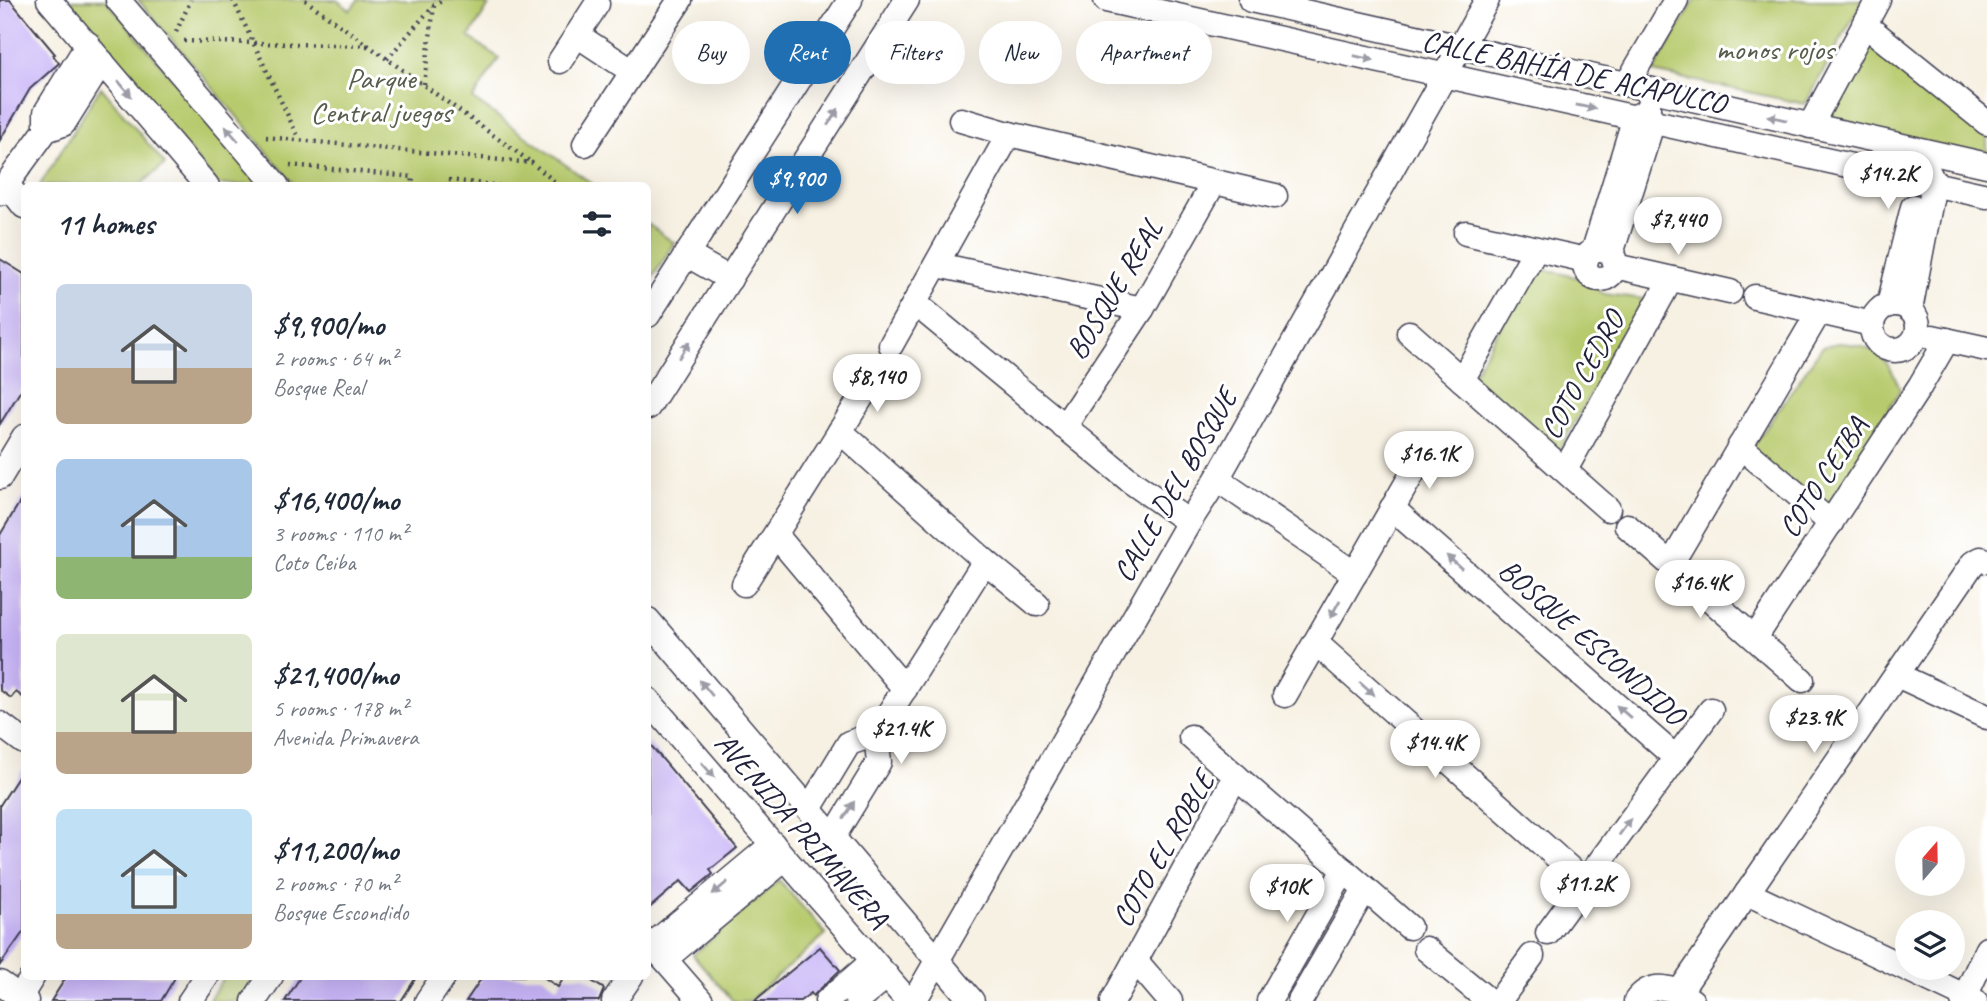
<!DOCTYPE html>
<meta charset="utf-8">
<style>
body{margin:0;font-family:Caveat,sans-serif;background:#f6f6f7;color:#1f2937;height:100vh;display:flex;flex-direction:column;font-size:26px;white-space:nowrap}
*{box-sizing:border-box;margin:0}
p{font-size:23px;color:#747a83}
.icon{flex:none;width:38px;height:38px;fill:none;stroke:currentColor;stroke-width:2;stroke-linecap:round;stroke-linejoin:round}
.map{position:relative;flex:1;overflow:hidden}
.details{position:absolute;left:21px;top:182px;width:630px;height:798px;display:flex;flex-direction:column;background:#fff;border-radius:10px;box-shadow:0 7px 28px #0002}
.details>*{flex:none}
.hud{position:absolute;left:672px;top:21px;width:665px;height:63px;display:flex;gap:14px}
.needle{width:46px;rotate:20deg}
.controls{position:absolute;left:1895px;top:826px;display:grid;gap:14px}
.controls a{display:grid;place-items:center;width:70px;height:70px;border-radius:50%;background:#fff;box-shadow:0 7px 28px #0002;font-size:35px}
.price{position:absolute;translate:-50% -60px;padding:0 16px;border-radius:24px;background:#fff;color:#222;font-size:23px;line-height:46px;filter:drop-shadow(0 2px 4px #0008)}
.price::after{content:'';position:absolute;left:50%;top:42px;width:21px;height:16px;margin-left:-10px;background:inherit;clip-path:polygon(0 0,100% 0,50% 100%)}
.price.current{background:#1f6fb2;color:#fff}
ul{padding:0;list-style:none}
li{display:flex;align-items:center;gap:21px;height:175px;padding:0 35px}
li span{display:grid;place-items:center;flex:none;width:196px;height:140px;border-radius:10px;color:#555}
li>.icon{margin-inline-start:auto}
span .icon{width:84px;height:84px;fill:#fffc;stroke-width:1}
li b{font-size:30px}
h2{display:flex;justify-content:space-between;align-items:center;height:84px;padding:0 35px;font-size:30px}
.tag{padding:0 24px;border-radius:32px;background:#fff;box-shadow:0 7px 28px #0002;font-size:24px;line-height:63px}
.tag.current{background:#1f6fb2;color:#fff}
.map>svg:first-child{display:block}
.green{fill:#b7ca6d;stroke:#6c7654;stroke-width:2}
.building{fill:#c7b4f7}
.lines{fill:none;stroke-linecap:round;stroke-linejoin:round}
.street-casing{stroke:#424154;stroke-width:27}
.path{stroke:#424154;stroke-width:4.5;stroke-dasharray:2 5;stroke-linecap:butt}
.street{stroke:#fff;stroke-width:24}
.oneway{fill:#9c9ca7}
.labels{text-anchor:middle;stroke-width:6;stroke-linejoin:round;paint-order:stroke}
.park-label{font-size:30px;fill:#565d4c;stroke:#fff}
.street-label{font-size:30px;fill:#22223b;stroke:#fff}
</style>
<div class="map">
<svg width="1987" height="1001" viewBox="0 0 1987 1001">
<rect width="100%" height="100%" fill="#fff"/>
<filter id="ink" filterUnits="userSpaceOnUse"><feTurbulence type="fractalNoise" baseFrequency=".0143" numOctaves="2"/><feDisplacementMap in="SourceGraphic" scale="14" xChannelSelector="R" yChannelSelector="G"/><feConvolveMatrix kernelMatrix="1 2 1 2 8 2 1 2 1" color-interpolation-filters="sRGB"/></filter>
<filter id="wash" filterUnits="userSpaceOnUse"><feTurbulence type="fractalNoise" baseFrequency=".00686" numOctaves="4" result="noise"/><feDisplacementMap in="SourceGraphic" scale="28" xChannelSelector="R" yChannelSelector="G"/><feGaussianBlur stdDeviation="1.57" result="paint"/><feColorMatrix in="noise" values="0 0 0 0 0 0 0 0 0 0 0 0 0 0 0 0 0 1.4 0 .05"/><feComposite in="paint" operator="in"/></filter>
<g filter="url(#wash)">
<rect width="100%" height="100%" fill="#f7f1e3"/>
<g class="green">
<path d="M61 0H106L264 185H218Z"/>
<path d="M138 0H337L350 10 358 0H462L489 5 469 37 499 58 473 99 594 185H295Z"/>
<path d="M1695 0H1863L1805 104 1653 72Z"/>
<path d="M1870 46 1987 134V157L1829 121Z"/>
<path d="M101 87 165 164 140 185H40Z"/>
<path d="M648 224 674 243 648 285Z"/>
<path d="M1535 267 1583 279 1604 294 1645 299 1555 457 1466 386Z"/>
<path d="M1837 343C1872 344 1889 356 1900 390L1827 514 1750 451 1822 347Z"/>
<path d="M779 880 826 934 749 1001H733L693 955Z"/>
<path d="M224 977V976L255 977 239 1001H208Z"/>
</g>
<g id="blocks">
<g class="building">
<path d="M0 0H10L55 54 53 55 59 63 30 89 0 140Z"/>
<path d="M0 259 24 274V390H21L0 424Z"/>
<path d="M24 495V698L16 692 11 698 0 690V535Z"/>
<path d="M648 742 737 848 710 870 713 874 691 892 681 881 648 909Z"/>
<path d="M24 768V931L0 965V805Z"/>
<path d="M820 947 840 970 813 996 811 993 800 1001H754Z"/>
<path d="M67 976H176L161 1001H51Z"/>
<path d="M301 976H417L401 1001H285Z"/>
<path d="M483 976H542L558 987 565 976H584L604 989 599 1001H466Z"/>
</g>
</g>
</g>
<g filter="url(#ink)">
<use href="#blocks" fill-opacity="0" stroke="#424154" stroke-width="2"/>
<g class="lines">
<g class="street-casing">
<g id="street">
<path d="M49 0 207 186"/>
<path d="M118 0 277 186"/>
<path d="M1106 0 1987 196"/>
<path d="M1251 0 1987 165"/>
<path d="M1864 24 1987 123"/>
<path d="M577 35 633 72"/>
<path d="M560 61 597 4"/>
<path d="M1627 84 1676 0"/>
<path d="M961 120 1009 134 1275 196"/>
<path d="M1810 126 1878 0"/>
<path d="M46 130V112L88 44"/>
<path d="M585 144 680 0"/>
<path d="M7 184 24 206"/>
<path d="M0 193 46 130 63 124 102 62"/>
<path d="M1466 233 1586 260"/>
<circle cx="1600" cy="264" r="15"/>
<path d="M1594 250 1635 117 1647 111 1648 107"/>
<path d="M686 254 730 279"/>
<path d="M1611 254 1653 121 1647 111"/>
<path d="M938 265 1142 309"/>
<path d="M1615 266 1730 292"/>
<path d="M1755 297 1872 324"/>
<path d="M916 304 1133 483 1189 522"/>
<circle cx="1895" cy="327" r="23"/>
<path d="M1889 305 1913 207"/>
<path d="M1910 310 1934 184 1928 171"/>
<path d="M648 315 850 0"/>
<path d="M1409 333 1608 509"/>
<path d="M1932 337 1987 349"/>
<path d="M891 345 1009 134"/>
<path d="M1462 380 1536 249"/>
<path d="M648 407 907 0"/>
<path d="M1064 427 1142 309 1214 182"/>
<path d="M840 431 985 561 1037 604"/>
<path d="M1740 446 1831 523"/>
<path d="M1565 470 1671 279"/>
<path d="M0 477 24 437"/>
<path d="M1217 479 1355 574"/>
<path d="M1392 508 1676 758"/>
<path d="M1627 526 1802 680"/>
<path d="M776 535 905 689"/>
<path d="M1671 564 1819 312"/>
<path d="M744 584 876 374"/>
<path d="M648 620 972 1001"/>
<path d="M1755 638 1920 386 1947 340"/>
<path d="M1316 643 1585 882"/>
<path d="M1897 675 1987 717"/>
<path d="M1285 695 1426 450"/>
<path d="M648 700 908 1001"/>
<path d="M0 724 24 742"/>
<path d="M1191 737 1409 927"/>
<path d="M809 809 849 743 876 734"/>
<path d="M833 837 879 762 876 734 985 561"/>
<path d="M1747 893 1975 1001"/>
<path d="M1548 933 1711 710"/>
<path d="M655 948 701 1001"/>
<path d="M1426 949 1489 1001"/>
<path d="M648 952 652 945 773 844"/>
<path d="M665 959 785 859"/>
<path d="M1135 960 1170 1001"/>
<path d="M0 983 26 1001"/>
<path d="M1680 991 1973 563 1981 559 1987 561"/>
<path d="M20 997 33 976"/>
<path d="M190 1001 207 976"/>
<path d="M254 1001 271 976"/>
<path d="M427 1001 444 976"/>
<path d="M614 1001 631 976"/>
<path d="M827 1001 873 961"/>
<path d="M857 1001 887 976"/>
<path d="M914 1001 1189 522 1217 479 1487 0"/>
<path d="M1113 1001 1236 776"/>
<path d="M1269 1001 1344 870"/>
<path d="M1300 1001 1365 889"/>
<path d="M1499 1001 1532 956"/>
<path d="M1636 1001C1651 980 1675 987 1692 1001"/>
<path d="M1963 1001 1987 949"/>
</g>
</g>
<g class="path">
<path d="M233 0 299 139"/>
<path d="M305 0 532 163"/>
<path d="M176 32 191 0"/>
<path d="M184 41 368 46"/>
<path d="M387 59 434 5 444 0"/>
<path d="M424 84 434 6"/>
<path d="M266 137 532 163 560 186"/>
<path d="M290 165 413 177 412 186"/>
<path d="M447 186 448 180 503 186"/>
<path d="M648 249H649"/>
</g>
<use href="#street" class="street"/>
</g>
<defs><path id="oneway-solid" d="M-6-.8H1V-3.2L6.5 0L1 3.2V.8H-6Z" transform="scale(1.75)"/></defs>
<g class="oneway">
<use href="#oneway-solid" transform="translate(1364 58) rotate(13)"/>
<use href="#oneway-solid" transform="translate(125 89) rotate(50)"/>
<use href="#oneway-solid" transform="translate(1586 107) rotate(12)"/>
<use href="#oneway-solid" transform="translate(833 117) rotate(-57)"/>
<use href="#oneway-solid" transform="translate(1777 118) rotate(-167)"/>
<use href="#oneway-solid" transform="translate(232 134) rotate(-131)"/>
<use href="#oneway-solid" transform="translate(684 350) rotate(-57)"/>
<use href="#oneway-solid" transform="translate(1454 562) rotate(-139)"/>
<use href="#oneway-solid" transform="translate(1335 609) rotate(119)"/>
<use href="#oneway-solid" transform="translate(706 688) rotate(-130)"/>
<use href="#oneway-solid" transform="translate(1367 689) rotate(42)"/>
<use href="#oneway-solid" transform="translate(1624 712) rotate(-139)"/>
<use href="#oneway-solid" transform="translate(708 770) rotate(49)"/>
<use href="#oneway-solid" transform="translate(849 810) rotate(-58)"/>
<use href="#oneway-solid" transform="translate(1625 827) rotate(-54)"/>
<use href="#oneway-solid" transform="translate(720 888) rotate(140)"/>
</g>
</g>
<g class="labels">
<g class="park-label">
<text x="1775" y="59">monos rojos</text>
<text x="381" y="88">Parque<tspan x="381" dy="34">Central juegos</tspan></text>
</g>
<g class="street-label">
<text transform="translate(1574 72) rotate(12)" y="10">CALLE BAHÍA DE ACAPULCO</text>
<text transform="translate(1114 289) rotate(-59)" y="10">BOSQUE REAL</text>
<text transform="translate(1582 375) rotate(-61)" y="10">COTO CEDRO</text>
<text transform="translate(1823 477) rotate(-57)" y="10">COTO CEIBA</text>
<text transform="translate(1175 485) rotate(-60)" y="10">CALLE DEL BOSQUE</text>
<text transform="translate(1592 642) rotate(41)" y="10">BOSQUE ESCONDIDO</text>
<text transform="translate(802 830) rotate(49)" y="10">AVENIDA PRIMAVERA</text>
<text transform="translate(1163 849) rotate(-60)" y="10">COTO EL ROBLE</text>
</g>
</g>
</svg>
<div class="controls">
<a><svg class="needle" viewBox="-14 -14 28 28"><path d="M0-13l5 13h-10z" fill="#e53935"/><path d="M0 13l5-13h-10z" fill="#747a83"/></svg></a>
<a><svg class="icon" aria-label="layers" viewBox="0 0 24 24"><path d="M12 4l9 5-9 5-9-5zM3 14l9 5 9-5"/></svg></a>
</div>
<b class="price" style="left:1888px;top:211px">$14.2K</b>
<b class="price current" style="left:797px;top:216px">$9,900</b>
<b class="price" style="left:1678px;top:257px">$7,440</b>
<b class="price" style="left:877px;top:414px">$8,140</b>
<b class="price" style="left:1429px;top:491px">$16.1K</b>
<b class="price" style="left:1700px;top:620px">$16.4K</b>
<b class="price" style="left:1814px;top:755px">$23.9K</b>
<b class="price" style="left:901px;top:766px">$21.4K</b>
<b class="price" style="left:1435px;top:780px">$14.4K</b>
<b class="price" style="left:1585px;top:921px">$11.2K</b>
<b class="price" style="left:1287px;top:924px">$10K</b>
<div class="hud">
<a class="tag">Buy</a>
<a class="tag current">Rent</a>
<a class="tag">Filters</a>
<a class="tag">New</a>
<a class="tag">Apartment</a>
</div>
<section class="details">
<h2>11 homes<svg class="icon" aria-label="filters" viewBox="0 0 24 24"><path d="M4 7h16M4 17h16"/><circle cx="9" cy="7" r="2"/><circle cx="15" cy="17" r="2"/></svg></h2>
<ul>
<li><span style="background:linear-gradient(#c9d6e8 60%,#b9a48a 0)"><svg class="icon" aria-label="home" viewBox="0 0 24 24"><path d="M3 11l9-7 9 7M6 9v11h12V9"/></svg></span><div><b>$9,900/mo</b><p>2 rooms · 64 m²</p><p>Bosque Real</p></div></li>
<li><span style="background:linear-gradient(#a9c7e8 70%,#8fb573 0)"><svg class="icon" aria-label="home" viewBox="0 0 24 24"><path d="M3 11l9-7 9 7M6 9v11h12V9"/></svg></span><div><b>$16,400/mo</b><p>3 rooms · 110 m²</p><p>Coto Ceiba</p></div></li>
<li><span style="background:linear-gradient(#dfe7d0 70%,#b9a48a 0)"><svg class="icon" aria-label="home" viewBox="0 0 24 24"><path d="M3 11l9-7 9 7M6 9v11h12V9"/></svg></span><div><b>$21,400/mo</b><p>5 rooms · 178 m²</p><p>Avenida Primavera</p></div></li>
<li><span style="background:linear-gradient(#bfe0f5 75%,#b9a48a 0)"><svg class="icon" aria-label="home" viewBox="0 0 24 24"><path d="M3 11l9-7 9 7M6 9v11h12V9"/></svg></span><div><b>$11,200/mo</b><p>2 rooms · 70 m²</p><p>Bosque Escondido</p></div></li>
</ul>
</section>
</div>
